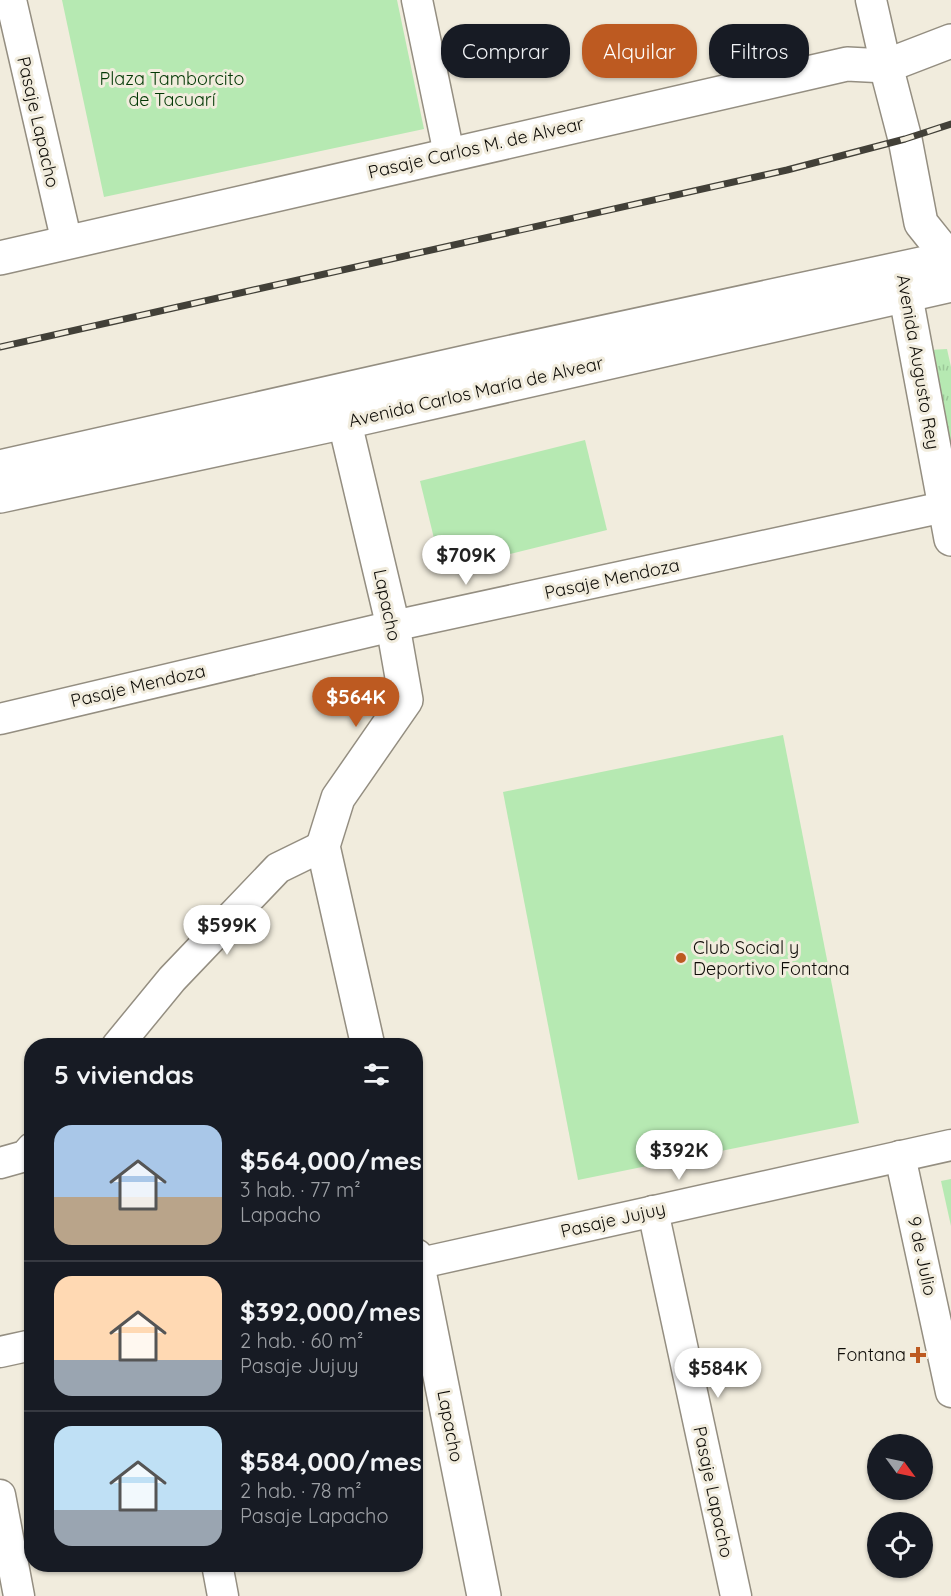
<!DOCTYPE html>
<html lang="es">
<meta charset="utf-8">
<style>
body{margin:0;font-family:Quicksand,sans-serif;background:#20242c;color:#f1f3f6;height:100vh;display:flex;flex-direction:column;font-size:22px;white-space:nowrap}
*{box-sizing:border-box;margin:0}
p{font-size:20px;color:#9ea1a6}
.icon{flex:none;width:33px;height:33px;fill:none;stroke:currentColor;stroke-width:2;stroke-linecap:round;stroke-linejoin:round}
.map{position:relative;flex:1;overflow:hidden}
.details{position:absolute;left:24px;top:1038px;width:399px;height:534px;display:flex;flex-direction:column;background:#171b24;border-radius:24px;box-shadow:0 2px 4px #0004}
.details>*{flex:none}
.top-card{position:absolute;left:441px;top:24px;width:420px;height:54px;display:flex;gap:12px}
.needle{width:39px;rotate:123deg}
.buttons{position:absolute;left:867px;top:1434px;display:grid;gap:12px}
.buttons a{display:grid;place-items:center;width:66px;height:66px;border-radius:50%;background:#171b24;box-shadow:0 2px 4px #0004;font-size:30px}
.price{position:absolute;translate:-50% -51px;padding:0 14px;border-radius:21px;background:#fff;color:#222;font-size:20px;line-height:39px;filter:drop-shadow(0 2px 3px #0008)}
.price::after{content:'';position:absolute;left:50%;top:36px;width:18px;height:14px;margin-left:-9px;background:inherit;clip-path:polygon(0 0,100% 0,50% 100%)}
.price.selected{background:#bd5a21;color:#fff}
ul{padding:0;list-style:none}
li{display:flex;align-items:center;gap:18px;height:150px;padding:0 30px}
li+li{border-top:2px solid #363941}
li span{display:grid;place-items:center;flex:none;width:168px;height:120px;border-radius:18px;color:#555}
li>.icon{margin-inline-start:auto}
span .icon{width:72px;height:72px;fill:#fffc;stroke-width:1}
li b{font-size:26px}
h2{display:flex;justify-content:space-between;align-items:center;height:72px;padding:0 30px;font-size:26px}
.chip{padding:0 21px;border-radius:24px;background:#171b24;box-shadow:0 2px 4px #0004;font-size:21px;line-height:54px}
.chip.selected{background:#bd5a21;color:#fff}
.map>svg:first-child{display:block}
.grass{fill:url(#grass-tufts)}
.park{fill:#b6e9b2}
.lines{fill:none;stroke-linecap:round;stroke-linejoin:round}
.minor-casing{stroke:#948e81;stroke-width:33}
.tertiary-casing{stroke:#948e81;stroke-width:36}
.primary-casing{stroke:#948e81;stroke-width:36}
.minor{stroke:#fff;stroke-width:30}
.tertiary{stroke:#fff;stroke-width:33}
.primary{stroke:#fff;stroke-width:33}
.rail-casing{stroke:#424038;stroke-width:7}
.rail{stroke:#f1ecdd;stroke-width:4.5;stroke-dasharray:14;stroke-linecap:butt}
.poi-dot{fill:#bd5a21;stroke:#f1ecdd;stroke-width:2}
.labels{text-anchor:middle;stroke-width:6;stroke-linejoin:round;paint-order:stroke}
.park-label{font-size:18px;fill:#023804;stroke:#f1ecdd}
.street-label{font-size:18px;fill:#0e0c07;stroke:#f1ecdd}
.poi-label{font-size:18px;fill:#0e0c07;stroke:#f1ecdd;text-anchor:start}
</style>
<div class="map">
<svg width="951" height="1596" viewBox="0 0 951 1596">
<defs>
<pattern id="grass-tufts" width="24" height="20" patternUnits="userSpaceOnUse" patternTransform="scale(1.5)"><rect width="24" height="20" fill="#b6e9b2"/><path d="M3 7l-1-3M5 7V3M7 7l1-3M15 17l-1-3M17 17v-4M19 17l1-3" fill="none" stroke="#9bc798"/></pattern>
</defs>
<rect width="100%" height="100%" fill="#f1ecdd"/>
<path class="grass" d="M947 349 951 367V457L929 350Z"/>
<g class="park">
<path d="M62 0H397L424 129 104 197Z"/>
<path d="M585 440 607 530 442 571 420 481Z"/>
<path d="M783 735 859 1123 578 1180 503 792Z"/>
<path d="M951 1179V1226L941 1181Z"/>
</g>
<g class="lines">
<g class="minor-casing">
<g id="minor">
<path d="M11 0 67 243"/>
<path d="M417 0 449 154"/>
<path d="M871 0 886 66"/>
<path d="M0 719 393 626 944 507"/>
<path d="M117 1046 172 979 278 868 323 846"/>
<path d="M900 1156 951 1392"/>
<path d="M0 1163 25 1156 32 1148"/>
<path d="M653 1211 736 1596"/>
<path d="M416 1264 951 1145"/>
<path d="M0 1352 32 1345"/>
<path d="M0 1495 19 1596"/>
<path d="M217 1564 223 1596"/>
</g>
</g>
<g class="tertiary-casing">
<g id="tertiary">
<path d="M886 66 905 139 921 223 949 258"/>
<path d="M0 258 847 64 886 66 951 41"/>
<path d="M338 394 393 626 406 700 338 798 323 846 368 1046"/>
<path d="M416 1256 484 1596"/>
</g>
</g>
<g class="primary-casing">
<g id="primary">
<path d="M902 276 951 539"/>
<path d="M0 467 493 356 949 258 951 268"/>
<path d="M0 496 345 422 951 285"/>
</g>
</g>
<use href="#minor" class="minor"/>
<use href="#tertiary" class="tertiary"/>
<use href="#primary" class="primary"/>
<g class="rail-casing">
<path id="rail" d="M0 347 787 170 905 139 951 124"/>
</g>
<use href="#rail" class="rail"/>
</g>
<g class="poi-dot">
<circle cx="681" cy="958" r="6"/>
<path d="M915 1346h6v6h6v6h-6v6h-6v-6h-6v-6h6z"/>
</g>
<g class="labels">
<g class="park-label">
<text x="172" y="85">Plaza Tamborcito<tspan x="172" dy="21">de Tacuarí</tspan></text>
</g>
<g class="street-label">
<text transform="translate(38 122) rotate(77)" y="6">Pasaje Lapacho</text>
<text transform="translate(476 148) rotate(-13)" y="6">Pasaje Carlos M. de Alvear</text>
<text transform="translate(918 362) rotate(80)" y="6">Avenida Augusto Rey</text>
<text transform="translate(476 392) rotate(-13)" y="6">Avenida Carlos María de Alvear</text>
<text transform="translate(612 579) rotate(-12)" y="6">Pasaje Mendoza</text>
<text transform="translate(387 605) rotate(78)" y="6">Lapacho</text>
<text transform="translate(138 686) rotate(-13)" y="6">Pasaje Mendoza</text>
<text transform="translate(613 1220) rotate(-13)" y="6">Pasaje Jujuy</text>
<text transform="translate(922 1256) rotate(78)" y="6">9 de Julio</text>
<text transform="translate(450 1426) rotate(79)" y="6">Lapacho</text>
<text transform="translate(713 1492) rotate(78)" y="6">Pasaje Lapacho</text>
</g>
<g class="poi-label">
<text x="693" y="954">Club Social y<tspan x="693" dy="21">Deportivo Fontana</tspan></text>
<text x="906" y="1361" text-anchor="end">Fontana</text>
</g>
</g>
</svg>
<div class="buttons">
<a><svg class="needle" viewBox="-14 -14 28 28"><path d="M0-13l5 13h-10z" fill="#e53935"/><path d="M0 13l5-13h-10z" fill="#9ea1a6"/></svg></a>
<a><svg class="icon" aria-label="locate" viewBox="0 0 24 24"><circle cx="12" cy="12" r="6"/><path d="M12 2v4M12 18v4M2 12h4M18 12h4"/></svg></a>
</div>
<b class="price" style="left:466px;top:586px">$709K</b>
<b class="price selected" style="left:356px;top:728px">$564K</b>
<b class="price" style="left:227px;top:956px">$599K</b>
<b class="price" style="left:679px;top:1181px">$392K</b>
<b class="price" style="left:718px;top:1399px">$584K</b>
<div class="top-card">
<a class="chip">Comprar</a>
<a class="chip selected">Alquilar</a>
<a class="chip">Filtros</a>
</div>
<section class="details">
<h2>5 viviendas<svg class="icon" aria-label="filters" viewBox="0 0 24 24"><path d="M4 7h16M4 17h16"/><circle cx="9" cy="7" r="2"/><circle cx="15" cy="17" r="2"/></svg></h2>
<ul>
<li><span style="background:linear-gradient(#a9c7e8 60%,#b9a48a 0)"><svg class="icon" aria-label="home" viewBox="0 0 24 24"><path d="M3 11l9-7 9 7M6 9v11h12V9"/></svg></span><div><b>$564,000/mes</b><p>3 hab. · 77 m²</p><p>Lapacho</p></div></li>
<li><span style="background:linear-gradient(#ffd9b3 70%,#9aa5b1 0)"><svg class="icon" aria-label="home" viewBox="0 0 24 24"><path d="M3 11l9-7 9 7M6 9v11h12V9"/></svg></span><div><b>$392,000/mes</b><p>2 hab. · 60 m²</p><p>Pasaje Jujuy</p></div></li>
<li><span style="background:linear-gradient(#bfe0f5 70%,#9aa5b1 0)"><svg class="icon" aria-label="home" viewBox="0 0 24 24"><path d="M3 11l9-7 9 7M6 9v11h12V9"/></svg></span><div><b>$584,000/mes</b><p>2 hab. · 78 m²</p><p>Pasaje Lapacho</p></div></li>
</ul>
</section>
</div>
